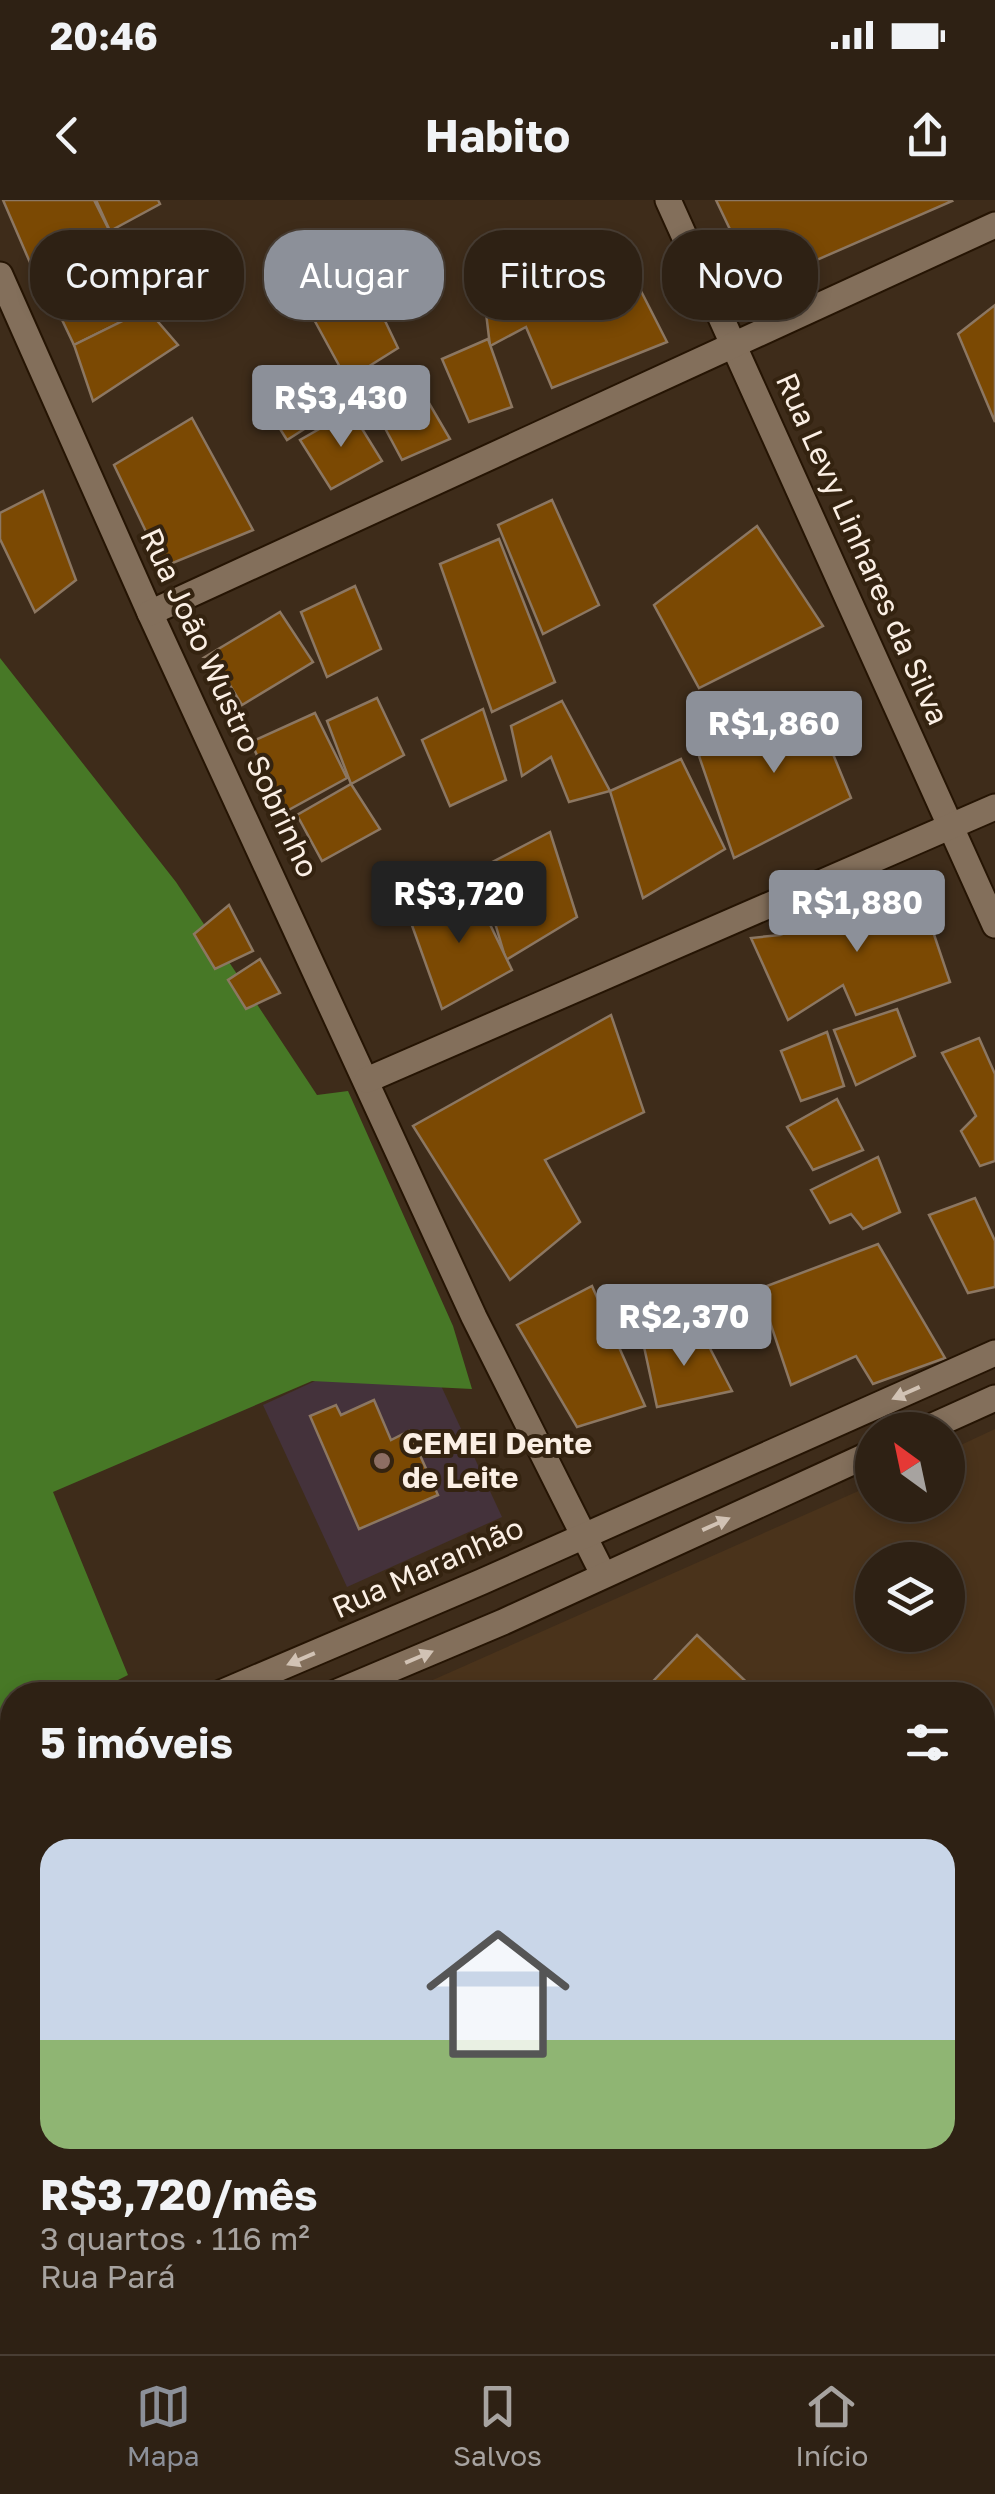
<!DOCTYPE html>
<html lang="pt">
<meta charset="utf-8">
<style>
body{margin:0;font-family:"Golos Text",sans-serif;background:#36291d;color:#f1f3f6;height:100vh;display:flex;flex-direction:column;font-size:38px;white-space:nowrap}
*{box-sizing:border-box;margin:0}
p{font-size:32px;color:#a7a3a0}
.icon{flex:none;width:55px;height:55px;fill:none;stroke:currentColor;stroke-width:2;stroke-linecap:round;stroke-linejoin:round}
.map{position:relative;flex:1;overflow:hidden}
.details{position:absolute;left:0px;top:1482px;width:995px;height:672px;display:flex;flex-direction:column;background:#2e2114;border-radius:40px 40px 0 0;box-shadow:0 5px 15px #0003,0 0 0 2px #493e34}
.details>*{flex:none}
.top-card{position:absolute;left:30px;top:30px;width:935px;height:90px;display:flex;gap:20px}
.needle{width:65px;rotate:327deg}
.fabs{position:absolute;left:855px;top:1212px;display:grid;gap:20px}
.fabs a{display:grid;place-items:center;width:110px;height:110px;border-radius:50%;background:#2e2114;box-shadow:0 5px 15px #0003,0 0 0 2px #493e34;font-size:50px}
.price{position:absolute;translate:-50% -85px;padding:0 22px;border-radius:10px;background:#8c9099;color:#fff;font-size:32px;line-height:65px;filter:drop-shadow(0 2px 5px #0008)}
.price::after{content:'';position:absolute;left:50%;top:60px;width:30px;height:22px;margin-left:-15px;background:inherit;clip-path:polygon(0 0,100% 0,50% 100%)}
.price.current{background:#222;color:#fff}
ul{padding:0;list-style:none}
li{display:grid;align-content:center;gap:20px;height:530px;padding:0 40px}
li+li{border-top:2px solid #493e34}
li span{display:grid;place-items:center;height:310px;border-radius:30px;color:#555}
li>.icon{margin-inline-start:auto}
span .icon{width:180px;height:180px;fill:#fffc;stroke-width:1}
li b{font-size:42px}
h2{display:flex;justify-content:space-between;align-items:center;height:120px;padding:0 40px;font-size:42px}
.tag{padding:0 35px;border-radius:40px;background:#2e2114;box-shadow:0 5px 15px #0003,0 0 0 2px #493e34;font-size:35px;line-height:90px}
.tag.current{background:#8c9099;color:#fff}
.status{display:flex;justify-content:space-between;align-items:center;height:70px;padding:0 50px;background:#2e2114;direction:ltr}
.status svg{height:28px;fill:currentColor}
header{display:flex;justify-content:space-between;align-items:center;height:130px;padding:0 40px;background:#2e2114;font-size:45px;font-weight:700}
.tab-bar{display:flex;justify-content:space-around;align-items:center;height:140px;border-top:2px solid #493e34;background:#2e2114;font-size:28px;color:#a7a3a0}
.tab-bar a{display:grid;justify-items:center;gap:5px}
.tab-bar .current{color:#8c9099}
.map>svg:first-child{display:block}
.built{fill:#4a331b;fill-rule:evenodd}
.education{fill:#44323b}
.forest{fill:#477826}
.building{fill:#7b4903;stroke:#8c7762;stroke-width:2.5}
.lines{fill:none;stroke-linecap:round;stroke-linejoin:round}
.minor-casing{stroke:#251403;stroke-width:29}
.tertiary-casing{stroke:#251403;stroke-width:29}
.minor{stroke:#836f5b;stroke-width:25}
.tertiary{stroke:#836f5b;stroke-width:25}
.oneway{fill:#d1c2b4}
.education-dot{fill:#8d6e63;stroke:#342310;stroke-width:4}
.labels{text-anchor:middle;stroke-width:8;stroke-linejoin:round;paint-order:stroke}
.street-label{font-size:30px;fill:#fbefe4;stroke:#342310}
.poi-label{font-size:30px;font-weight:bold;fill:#fbefe4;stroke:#342310;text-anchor:start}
</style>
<div class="status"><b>20:46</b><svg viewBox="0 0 49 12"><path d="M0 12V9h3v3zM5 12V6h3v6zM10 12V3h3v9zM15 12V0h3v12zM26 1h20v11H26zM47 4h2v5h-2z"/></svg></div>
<header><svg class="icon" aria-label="back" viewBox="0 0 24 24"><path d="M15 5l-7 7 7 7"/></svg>Habito<svg class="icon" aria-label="share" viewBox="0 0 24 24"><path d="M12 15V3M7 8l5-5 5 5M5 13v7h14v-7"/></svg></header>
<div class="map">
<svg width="995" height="2154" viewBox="0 0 995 2154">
<rect width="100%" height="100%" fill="#3e2c1a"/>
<g class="built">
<path d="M995 1229V2079L983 2092 982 1495H399L872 1285V1305H948V1251ZM872 1360H948V1435H872Z"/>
<path d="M687 2143H935L924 2154H700Z"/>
</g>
<path class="education" d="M417 1134 502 1317 347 1387 263 1205Z"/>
<g class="forest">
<path d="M0 458 176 682 317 895 348 891 453 1126 472 1189 312 1181 53 1292 128 1475 88 1495H12V1533L0 1540Z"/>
<path d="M12 1652V2142L377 2143 365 2154H0V1658Z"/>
<path d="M538 2143H706L719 2154H551Z"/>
</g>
<g class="building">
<path d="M3 0H94L116 44 38 81Z"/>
<path d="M96 0H158L160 4 110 31Z"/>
<path d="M716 0H951L952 1 757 86Z"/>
<path d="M550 33 571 69 618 46 667 142 552 188 526 127 490 146 481 71Z"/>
<path d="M110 47 147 109 74 145 46 86Z"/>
<path d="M366 81 398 148 347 180 311 114Z"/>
<path d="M995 105V222L958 134Z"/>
<path d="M147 109 178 145 93 201 74 145Z"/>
<path d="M488 139 512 207 469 222 442 159Z"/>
<path d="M295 167 326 215 287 240 260 197 266 185Z"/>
<path d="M409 169 450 239 402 260 369 198Z"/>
<path d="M351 211 382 261 331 289 300 240Z"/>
<path d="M192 218 253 330 163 367 114 265Z"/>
<path d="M43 291 76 380 35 412 0 339V313Z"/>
<path d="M552 300 599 405 543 434 498 325Z"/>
<path d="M757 326 823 426 699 488 654 405Z"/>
<path d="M499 339 555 482 492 512 440 364Z"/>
<path d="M355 386 381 449 327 477 301 412Z"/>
<path d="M280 412 313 462 242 505 213 458 205 457Z"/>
<path d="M808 493 851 598 734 658 699 556Z"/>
<path d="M377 498 404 555 351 584 327 521Z"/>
<path d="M562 501 610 591 569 602 551 557 522 576 511 526Z"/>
<path d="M483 509 506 580 450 606 422 540Z"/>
<path d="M315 513 347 578 283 613 251 542Z"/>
<path d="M681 559 725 649 643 698 610 591Z"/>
<path d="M351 584 380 629 322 661 297 615Z"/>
<path d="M550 632 577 717 506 760 479 669Z"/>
<path d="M916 681 950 782 856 815 843 785 788 820 751 738 780 735Z"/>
<path d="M471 685 512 770 442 809 409 717Z"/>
<path d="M229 705 253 751 215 769 194 734Z"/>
<path d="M260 759 280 793 246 809 228 780Z"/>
<path d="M897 809 915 856 856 885 834 830Z"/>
<path d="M611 815 644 912 545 960 580 1022 510 1080 413 926Z"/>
<path d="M827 832 844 886 801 901 781 851Z"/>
<path d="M979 838 995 874V961L980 966 961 931 976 916 942 853Z"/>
<path d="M837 899 863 950 813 970 787 927Z"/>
<path d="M878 957 900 1012 863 1029 851 1014 830 1023 811 990Z"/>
<path d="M975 998 995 1041V1087L968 1093 929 1015Z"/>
<path d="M878 1044 945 1158 873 1184 856 1156 791 1185 759 1089Z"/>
<path d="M592 1086 645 1206 577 1227 517 1125Z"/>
<path d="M700 1129 732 1191 657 1207 643 1142Z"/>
<path d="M374 1200 391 1240 409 1231 438 1295 359 1329 310 1216 336 1205 341 1215Z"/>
<path d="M697 1435 760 1495H640Z"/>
<path d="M748 2142H794L783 2154H760Z"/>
</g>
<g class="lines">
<g class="minor-casing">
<g id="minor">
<path d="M668 0 995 725"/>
<path d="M0 75 150 413 474 1117 603 1374"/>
<path d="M150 413 995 25"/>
<path d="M367 880 995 607"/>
</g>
</g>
<g class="tertiary-casing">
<g id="tertiary">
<path d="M924 1230 995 1198"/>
<path d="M216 1495 481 1382 995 1153"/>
<path d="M330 1495 503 1422 872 1253"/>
<path d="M0 1587 12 1581"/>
<path d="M0 1634 12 1629"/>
</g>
</g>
<use href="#minor" class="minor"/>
<use href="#tertiary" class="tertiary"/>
</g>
<defs><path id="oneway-solid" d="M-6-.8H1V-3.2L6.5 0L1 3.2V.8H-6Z" transform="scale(2.5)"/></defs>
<g class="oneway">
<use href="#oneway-solid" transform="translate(906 1193) rotate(156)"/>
<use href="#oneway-solid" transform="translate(716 1324) rotate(-24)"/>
<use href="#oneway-solid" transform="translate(419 1457) rotate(-23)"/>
<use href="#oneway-solid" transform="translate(301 1459) rotate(157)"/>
</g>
<circle class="education-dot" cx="382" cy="1261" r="10"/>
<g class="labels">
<g class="street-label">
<text transform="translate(862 349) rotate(66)" y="10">Rua Levy Linhares da Silva</text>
<text transform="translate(229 503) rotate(65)" y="10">Rua João Wustro Sobrinho</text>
<text transform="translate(428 1368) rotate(-24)" y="10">Rua Maranhão</text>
</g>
<g class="poi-label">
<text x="402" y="1254">CEMEI Dente<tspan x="402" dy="34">de Leite</tspan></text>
</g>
</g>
</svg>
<div class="fabs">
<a><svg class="needle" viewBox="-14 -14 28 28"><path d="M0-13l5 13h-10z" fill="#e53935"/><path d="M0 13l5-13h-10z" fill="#a7a3a0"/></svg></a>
<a><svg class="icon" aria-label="layers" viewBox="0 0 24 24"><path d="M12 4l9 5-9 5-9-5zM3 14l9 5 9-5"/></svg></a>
</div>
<b class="price" style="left:341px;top:250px">R$3,430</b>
<b class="price" style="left:774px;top:576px">R$1,860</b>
<b class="price current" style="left:459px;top:746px">R$3,720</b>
<b class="price" style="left:857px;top:755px">R$1,880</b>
<b class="price" style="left:684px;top:1169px">R$2,370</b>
<div class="top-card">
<a class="tag">Comprar</a>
<a class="tag current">Alugar</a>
<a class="tag">Filtros</a>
<a class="tag">Novo</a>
</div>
<section class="details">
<h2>5 imóveis<svg class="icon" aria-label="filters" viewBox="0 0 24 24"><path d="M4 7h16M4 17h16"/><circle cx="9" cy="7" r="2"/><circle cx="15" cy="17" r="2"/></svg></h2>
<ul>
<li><span style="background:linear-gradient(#c9d6e8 65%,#8fb573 0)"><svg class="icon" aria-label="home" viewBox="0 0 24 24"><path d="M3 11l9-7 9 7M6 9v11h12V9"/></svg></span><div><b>R$3,720/mês</b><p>3 quartos · 116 m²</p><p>Rua Pará</p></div></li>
</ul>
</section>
</div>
<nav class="tab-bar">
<a class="current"><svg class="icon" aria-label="map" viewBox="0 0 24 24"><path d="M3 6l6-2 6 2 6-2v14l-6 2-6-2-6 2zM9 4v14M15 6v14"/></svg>Mapa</a>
<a><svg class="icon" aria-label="saved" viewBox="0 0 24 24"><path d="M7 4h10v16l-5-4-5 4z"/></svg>Salvos</a>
<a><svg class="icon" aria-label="home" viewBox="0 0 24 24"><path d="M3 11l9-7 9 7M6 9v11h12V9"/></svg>Início</a>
</nav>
